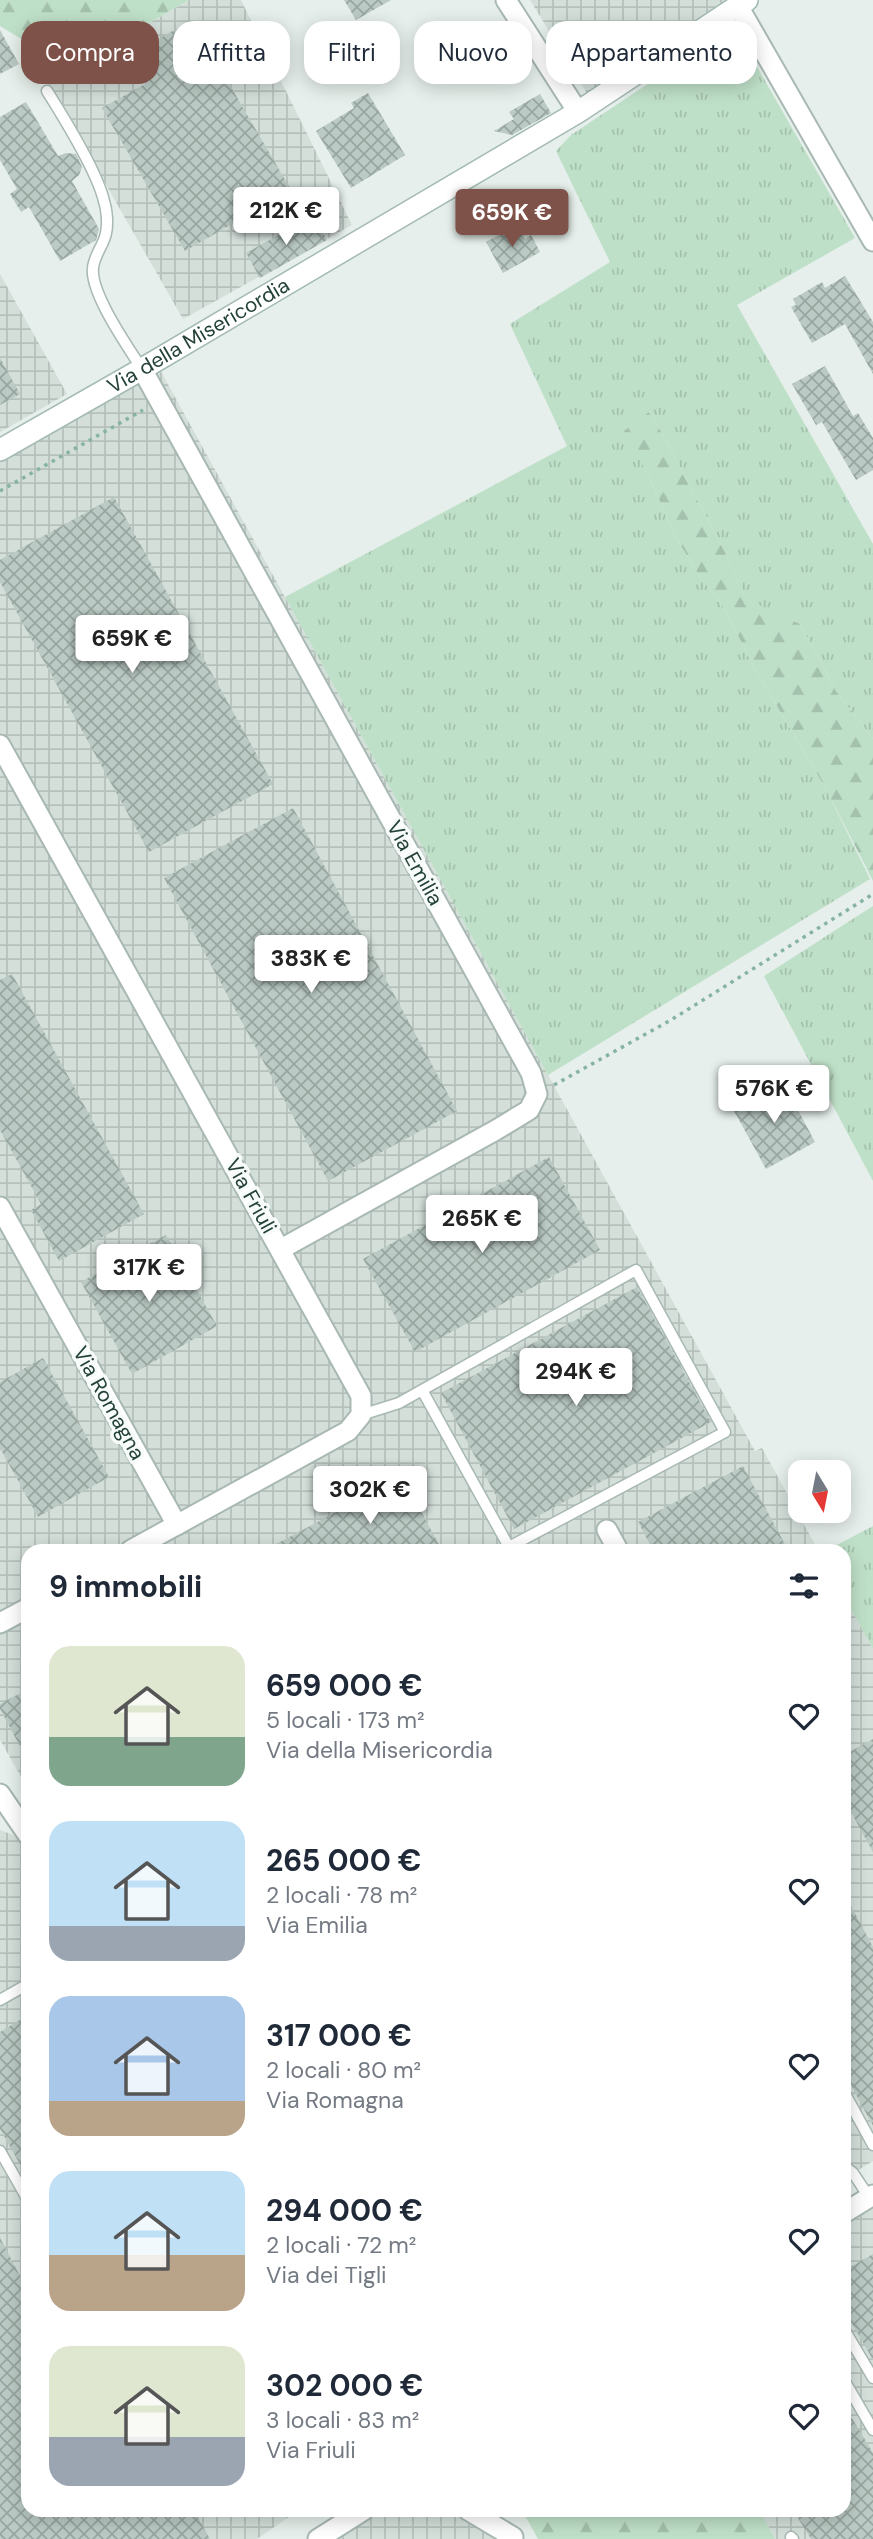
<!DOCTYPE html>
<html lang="it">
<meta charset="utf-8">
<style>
body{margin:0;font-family:"DM Sans",sans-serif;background:#f2f2f3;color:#1f2937;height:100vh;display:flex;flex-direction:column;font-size:26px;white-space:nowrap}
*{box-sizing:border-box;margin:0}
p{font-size:23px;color:#747a83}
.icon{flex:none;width:38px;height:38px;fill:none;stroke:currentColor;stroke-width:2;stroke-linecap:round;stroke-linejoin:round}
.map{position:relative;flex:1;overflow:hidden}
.side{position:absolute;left:21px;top:1544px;width:830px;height:973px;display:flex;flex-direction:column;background:#fff;border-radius:21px;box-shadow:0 4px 18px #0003}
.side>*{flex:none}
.hud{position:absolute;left:21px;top:21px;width:831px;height:63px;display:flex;gap:14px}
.needle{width:46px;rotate:170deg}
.tools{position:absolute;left:788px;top:1460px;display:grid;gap:14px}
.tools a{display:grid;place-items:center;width:63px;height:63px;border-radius:14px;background:#fff;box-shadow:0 4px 18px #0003;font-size:35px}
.price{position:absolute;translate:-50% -60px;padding:0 16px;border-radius:7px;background:#fff;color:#222;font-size:23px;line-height:46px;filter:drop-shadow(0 2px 4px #0008)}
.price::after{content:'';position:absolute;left:50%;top:42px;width:21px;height:16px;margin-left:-10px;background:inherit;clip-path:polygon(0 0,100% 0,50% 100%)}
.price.active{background:#7f5249;color:#fff}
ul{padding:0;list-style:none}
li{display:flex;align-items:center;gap:21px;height:175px;padding:0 28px}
li span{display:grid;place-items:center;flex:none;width:196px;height:140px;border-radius:21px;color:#555}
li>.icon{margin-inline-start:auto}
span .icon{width:84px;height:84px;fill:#fffc;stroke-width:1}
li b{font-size:30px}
h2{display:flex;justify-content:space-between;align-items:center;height:84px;padding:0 28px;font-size:30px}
.tag{padding:0 24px;border-radius:21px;background:#fff;box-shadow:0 4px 18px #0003;font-size:24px;line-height:63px}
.tag.active{background:#7f5249;color:#fff}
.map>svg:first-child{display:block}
.industrial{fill:url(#industrial-grid)}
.grass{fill:url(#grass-tufts)}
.forest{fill:url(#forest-firs)}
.building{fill:url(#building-cross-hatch)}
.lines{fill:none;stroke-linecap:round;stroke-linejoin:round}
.lane-casing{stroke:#a8b8b2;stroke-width:13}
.street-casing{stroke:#a8b8b2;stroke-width:23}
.secondary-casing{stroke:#a4bbb3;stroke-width:24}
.path{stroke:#86b3a5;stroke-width:3.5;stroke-dasharray:3.5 5;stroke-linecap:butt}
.lane{stroke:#fff;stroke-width:10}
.street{stroke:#fff;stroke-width:19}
.secondary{stroke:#fff;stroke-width:21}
.labels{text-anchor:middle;stroke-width:7;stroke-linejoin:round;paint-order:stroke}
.street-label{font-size:21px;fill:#24423a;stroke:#f7fbf9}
</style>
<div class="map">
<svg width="873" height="2539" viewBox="0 0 873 2539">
<defs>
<pattern id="industrial-grid" width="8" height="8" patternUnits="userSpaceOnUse" patternTransform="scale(1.75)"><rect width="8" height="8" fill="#d4dfda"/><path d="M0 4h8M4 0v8" fill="none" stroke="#b6c1bc"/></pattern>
<pattern id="grass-tufts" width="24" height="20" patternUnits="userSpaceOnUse" patternTransform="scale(1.75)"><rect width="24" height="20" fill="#bfe0c8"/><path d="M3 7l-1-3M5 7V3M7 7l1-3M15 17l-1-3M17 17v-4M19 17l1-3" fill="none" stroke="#a4c1ad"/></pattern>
<pattern id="forest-firs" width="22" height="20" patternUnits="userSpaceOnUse" patternTransform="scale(1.75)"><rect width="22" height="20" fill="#bfe0c8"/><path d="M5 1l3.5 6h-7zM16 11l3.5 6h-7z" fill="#a4c1ad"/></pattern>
<pattern id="building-cross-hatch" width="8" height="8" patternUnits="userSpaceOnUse" patternTransform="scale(1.75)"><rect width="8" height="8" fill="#bbcac4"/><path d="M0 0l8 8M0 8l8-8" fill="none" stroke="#98a6a0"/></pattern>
</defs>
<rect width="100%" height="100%" fill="#e6efeb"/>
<g class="industrial">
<path d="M189 0H241L352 225 183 319 23 40H68L90 42 144 26Z"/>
<path d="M530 0H734L588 95Z"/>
<path d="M0 274 67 394 0 432Z"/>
<path d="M159 368 755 1451 762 1448 818 1550H28V1789L0 1740V458Z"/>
<path d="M844 1596 873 1649V2161L844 2179Z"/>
<path d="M0 1830 13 1835 28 1849V2510H299L257 2539H0Z"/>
<path d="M873 2206V2539H775L762 2515 772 2510H844V2224Z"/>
<path d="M380 2510H452L495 2539H338Z"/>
</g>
<g class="grass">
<path d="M720 36 740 37 855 238 737 305 873 544V739L836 691 800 624 746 600 726 554 650 411 625 431 648 474 675 536 697 572 723 606 755 669 826 789 870 879 548 1075 285 597 567 446 510 324 610 262 556 151 571 135Z"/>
<path d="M873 906V1181L764 976Z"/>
<path d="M873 1526V1649L844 1596V1550H827Z"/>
</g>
<g class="forest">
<path d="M0 0H189L144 26 90 42 68 40H23L0 26Z"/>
<path d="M650 411 726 554 746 599 800 624 836 691 873 739V881L826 789 755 669 723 606 697 572 675 536 648 474 624 431Z"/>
<path d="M533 2510H772L762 2515 775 2539H538L523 2512Z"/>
</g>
<g class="building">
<path d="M344 0H391L356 20Z"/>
<path d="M192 20 291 190 185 251 102 108 145 84 129 56Z"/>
<path d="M0 30 19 64 0 74Z"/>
<path d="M368 93 405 155 351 188 316 131 354 108 351 103Z"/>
<path d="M540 94 551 113 512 135 494 131 514 119 509 112Z"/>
<path d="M26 102 58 156 66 153 76 154 82 167 79 175 72 181 99 229 96 240 60 261 29 207 21 212 10 194 17 189 0 160V117Z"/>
<path d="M313 216 327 240 260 278 246 253Z"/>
<path d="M517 225 525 239 531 235 540 252 503 273 486 242Z"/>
<path d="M845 276 873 322V374L845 324 812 343 791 307 796 305 793 299 822 282 825 288Z"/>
<path d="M0 358 20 394 0 405Z"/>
<path d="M825 366 853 416 858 413 873 438V470L856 480 822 422 816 425 792 384Z"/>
<path d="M114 497 273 784 149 852 0 582V560Z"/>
<path d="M293 808 457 1111 328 1181 164 878Z"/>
<path d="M12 974 144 1214 59 1261 31 1210 41 1204 0 1130V980Z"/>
<path d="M783 1082 815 1142 766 1169 733 1109Z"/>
<path d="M549 1157 600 1250 415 1352 363 1259Z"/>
<path d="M166 1235 217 1326 132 1374 81 1282Z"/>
<path d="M637 1287 711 1422 514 1529 441 1393Z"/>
<path d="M43 1358 109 1477 38 1517 0 1448V1382Z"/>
<path d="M743 1466 788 1550H653L638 1522Z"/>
<path d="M402 1477 442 1550H265Z"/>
<path d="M28 1689V1761L0 1709V1704Z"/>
<path d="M873 1739V1852L844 1799V1755Z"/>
<path d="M844 1893 873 1947V2126L844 2072Z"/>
<path d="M28 2015V2178L0 2129V2032Z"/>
<path d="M0 2238 28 2291V2510H194L210 2539H0Z"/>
<path d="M873 2254V2360L844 2310V2281L851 2277 847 2269Z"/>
<path d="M844 2405 873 2453V2539H811L793 2510H844Z"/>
</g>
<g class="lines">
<g class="lane-casing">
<g id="lane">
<path d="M47 91C64 118 97 171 104 201 107 210 108 224 106 233 104 245 94 255 93 268 90 293 128 347 142 369"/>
<path d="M361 1415 399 1403 636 1270 725 1432 509 1547 422 1390"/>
<path d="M0 2000 28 1984"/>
<path d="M844 2092 873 2145"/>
<path d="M0 2151 28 2200"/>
<path d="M844 2166 853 2173 869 2197"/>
<path d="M844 2329 873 2378"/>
<path d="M844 2380 873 2430"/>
<path d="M791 2537 793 2539"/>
</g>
</g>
<g class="street-casing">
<g id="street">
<path d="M506 0 578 112"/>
<path d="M738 6 873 241"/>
<path d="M142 369 531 1073 537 1094 529 1110 496 1130 281 1249"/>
<path d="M0 745 361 1396V1415L348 1431 131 1550"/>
<path d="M0 1207 177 1525"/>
<path d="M607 1530 618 1550"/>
<path d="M0 1623 28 1608"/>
<path d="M0 1794 28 1835"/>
<path d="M844 2213 873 2195"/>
<path d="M468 2510 513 2537"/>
<path d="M318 2539 364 2510"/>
</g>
</g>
<g class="secondary-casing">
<g id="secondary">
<path id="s1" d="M0 450 142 369 578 112 747 0"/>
</g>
</g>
<g class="path">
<path d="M0 491 143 410"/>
<path d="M554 1085 671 1020 873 894"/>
</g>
<use href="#lane" class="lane"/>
<use href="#street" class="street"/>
<use href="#secondary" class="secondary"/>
</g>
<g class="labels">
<g class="street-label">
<text dy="7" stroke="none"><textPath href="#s1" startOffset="229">Via della Misericordia</textPath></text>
<text transform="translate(415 863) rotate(61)" y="7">Via Emilia</text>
<text transform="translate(251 1196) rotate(61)" y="7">Via Friuli</text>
<text transform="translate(109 1403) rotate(61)" y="7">Via Romagna</text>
</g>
</g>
</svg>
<div class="tools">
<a><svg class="needle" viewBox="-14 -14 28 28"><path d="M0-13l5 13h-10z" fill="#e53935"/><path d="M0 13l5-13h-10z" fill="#747a83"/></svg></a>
</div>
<b class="price" style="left:286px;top:247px">212K €</b>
<b class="price active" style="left:512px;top:249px">659K €</b>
<b class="price" style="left:132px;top:675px">659K €</b>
<b class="price" style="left:311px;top:995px">383K €</b>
<b class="price" style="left:774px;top:1125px">576K €</b>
<b class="price" style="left:482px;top:1255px">265K €</b>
<b class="price" style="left:149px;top:1304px">317K €</b>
<b class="price" style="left:576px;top:1408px">294K €</b>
<b class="price" style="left:370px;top:1526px">302K €</b>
<div class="hud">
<a class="tag active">Compra</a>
<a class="tag">Affitta</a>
<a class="tag">Filtri</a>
<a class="tag">Nuovo</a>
<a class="tag">Appartamento</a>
</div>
<section class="side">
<h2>9 immobili<svg class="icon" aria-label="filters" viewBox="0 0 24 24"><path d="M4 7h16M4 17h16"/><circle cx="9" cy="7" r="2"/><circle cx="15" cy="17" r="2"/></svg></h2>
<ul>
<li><span style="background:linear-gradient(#dfe7d0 65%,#7fa58c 0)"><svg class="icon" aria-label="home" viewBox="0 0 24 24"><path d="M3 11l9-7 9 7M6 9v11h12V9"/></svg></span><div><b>659 000 €</b><p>5 locali · 173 m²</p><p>Via della Misericordia</p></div><svg class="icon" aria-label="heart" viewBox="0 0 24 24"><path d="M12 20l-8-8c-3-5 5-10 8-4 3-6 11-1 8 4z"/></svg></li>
<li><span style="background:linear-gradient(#bfe0f5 75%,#9aa5b1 0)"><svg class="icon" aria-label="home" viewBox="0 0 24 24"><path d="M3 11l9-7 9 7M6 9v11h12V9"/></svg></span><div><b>265 000 €</b><p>2 locali · 78 m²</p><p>Via Emilia</p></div><svg class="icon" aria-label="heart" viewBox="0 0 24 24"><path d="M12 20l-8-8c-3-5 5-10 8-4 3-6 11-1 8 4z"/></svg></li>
<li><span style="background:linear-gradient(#a9c7e8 75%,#b9a48a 0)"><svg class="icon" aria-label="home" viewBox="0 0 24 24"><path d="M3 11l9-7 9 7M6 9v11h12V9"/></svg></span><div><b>317 000 €</b><p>2 locali · 80 m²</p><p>Via Romagna</p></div><svg class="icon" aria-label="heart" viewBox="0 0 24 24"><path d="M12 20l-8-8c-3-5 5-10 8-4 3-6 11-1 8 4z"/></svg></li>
<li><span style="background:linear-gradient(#bfe0f5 60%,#b9a48a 0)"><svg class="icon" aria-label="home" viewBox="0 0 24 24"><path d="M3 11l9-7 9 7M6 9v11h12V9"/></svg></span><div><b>294 000 €</b><p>2 locali · 72 m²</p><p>Via dei Tigli</p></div><svg class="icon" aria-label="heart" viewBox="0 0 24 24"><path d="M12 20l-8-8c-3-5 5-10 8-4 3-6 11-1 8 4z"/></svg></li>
<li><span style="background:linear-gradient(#dfe7d0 65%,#9aa5b1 0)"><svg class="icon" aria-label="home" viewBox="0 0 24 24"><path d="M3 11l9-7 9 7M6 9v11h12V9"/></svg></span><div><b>302 000 €</b><p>3 locali · 83 m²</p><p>Via Friuli</p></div><svg class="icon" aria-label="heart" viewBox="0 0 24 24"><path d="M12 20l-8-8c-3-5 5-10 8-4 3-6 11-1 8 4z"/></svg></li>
</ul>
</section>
</div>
